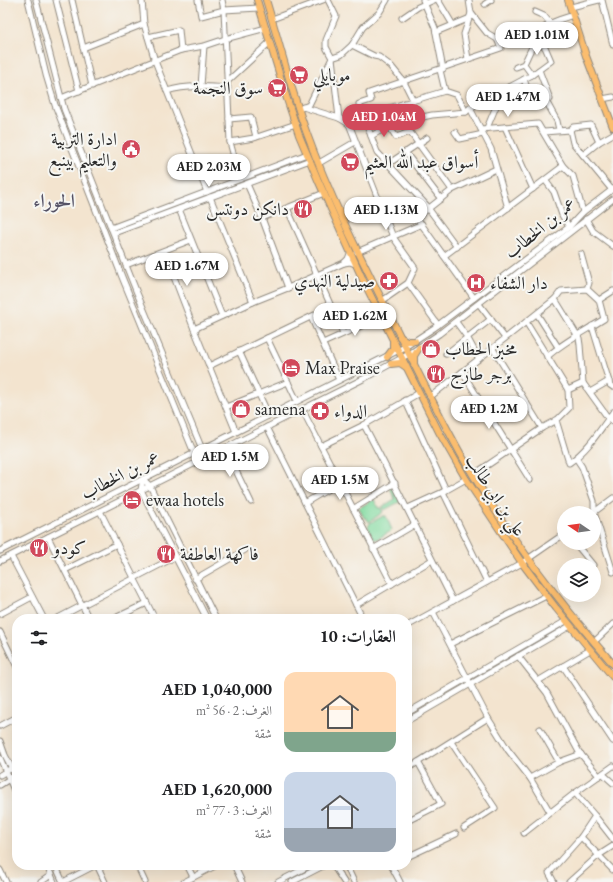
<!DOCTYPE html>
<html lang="ar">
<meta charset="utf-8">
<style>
body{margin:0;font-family:"EB Garamond",Amiri,serif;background:#f2f2f2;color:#202124;direction:rtl;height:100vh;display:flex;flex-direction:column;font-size:15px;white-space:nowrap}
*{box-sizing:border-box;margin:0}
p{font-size:13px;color:#757577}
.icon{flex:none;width:22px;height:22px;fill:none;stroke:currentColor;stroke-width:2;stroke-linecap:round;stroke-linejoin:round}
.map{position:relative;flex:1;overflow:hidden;direction:ltr}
.sheet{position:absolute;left:12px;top:614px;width:400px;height:256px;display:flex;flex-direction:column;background:#fff;border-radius:16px;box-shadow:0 4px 16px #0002;direction:rtl}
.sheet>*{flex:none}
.needle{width:26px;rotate:283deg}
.tools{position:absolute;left:557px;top:506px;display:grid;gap:8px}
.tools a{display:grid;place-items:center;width:44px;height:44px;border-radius:50%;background:#fff;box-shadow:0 4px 16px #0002;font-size:20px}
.price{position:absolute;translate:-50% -34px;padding:0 9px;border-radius:14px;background:#fff;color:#222;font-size:13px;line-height:26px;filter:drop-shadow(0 1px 2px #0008)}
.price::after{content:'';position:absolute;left:50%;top:24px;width:12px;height:9px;margin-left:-6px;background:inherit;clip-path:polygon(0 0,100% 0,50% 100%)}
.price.selected{background:#d1495b;color:#fff}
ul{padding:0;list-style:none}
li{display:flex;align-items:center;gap:12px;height:100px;padding:0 16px}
li span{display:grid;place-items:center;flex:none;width:112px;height:80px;border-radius:12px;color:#555}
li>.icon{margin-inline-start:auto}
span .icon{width:48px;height:48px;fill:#fffc;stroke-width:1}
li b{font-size:17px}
h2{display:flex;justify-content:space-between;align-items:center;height:48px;padding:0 16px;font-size:17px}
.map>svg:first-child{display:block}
.green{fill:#83dba0;stroke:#578366}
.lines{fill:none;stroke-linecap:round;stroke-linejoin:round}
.minor-casing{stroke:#8f887d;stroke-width:7}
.major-casing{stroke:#8f887d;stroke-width:8}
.minor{stroke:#fff;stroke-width:5}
.major{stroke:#fbbd6e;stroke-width:6}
.labels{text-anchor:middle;stroke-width:4;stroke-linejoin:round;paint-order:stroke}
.poi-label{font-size:18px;fill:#2b2b2b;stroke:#f6f6f2;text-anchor:start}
.street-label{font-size:18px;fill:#2b2b2b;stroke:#f6f6f2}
.neighbourhood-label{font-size:19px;font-weight:bold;fill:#565366;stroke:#f6f6f2}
</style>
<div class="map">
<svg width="613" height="882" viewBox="0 0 613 882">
<rect width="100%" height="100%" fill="#f6f6f2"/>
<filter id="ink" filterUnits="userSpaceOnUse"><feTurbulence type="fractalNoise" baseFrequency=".025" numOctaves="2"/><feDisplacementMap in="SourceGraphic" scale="8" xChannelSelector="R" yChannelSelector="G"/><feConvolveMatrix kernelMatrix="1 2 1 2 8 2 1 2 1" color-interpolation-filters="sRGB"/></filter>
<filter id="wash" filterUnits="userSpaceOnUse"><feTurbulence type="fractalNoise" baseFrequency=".012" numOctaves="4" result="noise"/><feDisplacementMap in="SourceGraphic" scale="16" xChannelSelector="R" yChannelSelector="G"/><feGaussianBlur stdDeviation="0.9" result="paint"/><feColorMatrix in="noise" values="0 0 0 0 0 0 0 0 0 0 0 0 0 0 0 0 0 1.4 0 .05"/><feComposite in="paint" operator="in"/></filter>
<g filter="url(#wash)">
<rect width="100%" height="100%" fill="#f3e4cf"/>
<g class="green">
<path d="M393 486 401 501 384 510 382 507 395 499 390 488Z"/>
<path d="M374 499 378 508H381L383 512 369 522 366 518H364L359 508Z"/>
<path d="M383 516H386L392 530 378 539H373L368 527 370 523Z"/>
</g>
</g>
<g filter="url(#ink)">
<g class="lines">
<g class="minor-casing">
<g id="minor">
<path d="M28 0 46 75 55 105 122 277 194 453"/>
<path d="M36 0 64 109 137 293 202 449"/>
<path d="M56 0 79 91"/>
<path d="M72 0 92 86"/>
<path d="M142 0 144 24 155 61 207 192"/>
<path d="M198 0 201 16 224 10 259 8"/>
<path d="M222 0 224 10 230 142 240 179"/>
<path d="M423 0 435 28 443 69"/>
<path d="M438 0 453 25"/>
<path d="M602 0 613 45"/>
<path d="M485 4 491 0"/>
<path d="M571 7 599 0"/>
<path d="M535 12 544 16 550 23"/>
<path d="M402 18 418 7 434 0"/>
<path d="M272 19 323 0"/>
<path d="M436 32 470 18"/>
<path d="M148 37 179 30 181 50"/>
<path d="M352 45 374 56 379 57 391 66 404 82 413 100"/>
<path d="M83 48 144 24"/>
<path d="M468 59 464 34 471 13"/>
<path d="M524 64 532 75"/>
<path d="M516 67 524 64C530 52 538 30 549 24 556 20 565 18 573 15"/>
<path d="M440 70 445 91"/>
<path d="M524 79 528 91 537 103 550 99 539 70"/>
<path d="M228 81 270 42"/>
<path d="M201 86 204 46"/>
<path d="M167 91C187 85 207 86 228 88"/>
<path d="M61 98 181 50 204 46 225 39 266 28"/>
<path d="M602 99 613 97"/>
<path d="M546 101 557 121 559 130"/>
<path d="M404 103 409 120 432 115 466 112 470 108 532 75 551 61 545 47 535 41"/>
<path d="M303 107 339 118"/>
<path d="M470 108 491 149 508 208"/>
<path d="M299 109 309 105 332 58 326 47V40L336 16 328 0"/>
<path d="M229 119 251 117 256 137"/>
<path d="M349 124 389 108 445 91 457 95 466 112"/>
<path d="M505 127 533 189"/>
<path d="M487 128 497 104 495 95"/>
<path d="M481 129 538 124 563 166 573 176 583 212"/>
<path d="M570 130 573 143 612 190"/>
<path d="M455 132 460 139 483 134"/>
<path d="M544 132 570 130 573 127 591 125 599 142"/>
<path d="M371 136 389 126 396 137 410 132 452 190"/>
<path d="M230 142 254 138 296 124"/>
<path d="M405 152 441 199"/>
<path d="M583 155 599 142 613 134"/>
<path d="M319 163 355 142"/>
<path d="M388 164 427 138"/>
<path d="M545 180 554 192 562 215 569 227"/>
<path d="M247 184 262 218 324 193"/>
<path d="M210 197 253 302 288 288 344 263"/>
<path d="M287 208 343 333"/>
<path d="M428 208 457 247"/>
<path d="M429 208 377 152 359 104 371 100 369 93 501 48 497 39 487 33 471 13 469 0"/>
<path d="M179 209 222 316"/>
<path d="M262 218 288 288"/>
<path d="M586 219 593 231 613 246"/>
<path d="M111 228 307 154"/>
<path d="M114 233 310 160"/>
<path d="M164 251 194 329"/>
<path d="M357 252 422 224"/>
<path d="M350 254 348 259 344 263 350 262 355 264"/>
<path d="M581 254 589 283 587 289"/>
<path d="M444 256 563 166"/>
<path d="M126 265 191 240"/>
<path d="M408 283 438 325"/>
<path d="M474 298 419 221V216L452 190 496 169"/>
<path d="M555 299 579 338 580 345 583 383 606 415 613 421"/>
<path d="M599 300 613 291"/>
<path d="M382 301 408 283 415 268 393 237 349 124 339 118 332 58 341 55 352 45 363 27 379 13 387 0"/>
<path d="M479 304 505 338"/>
<path d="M537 314 558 347"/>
<path d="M311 317 339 380"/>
<path d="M456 322 467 337 479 359"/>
<path d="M592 326 610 385 613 387"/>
<path d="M267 338 297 401"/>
<path d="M323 343 381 317"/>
<path d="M493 349 542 428"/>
<path d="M239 351 269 416"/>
<path d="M446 354 491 319"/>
<path d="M209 366 331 307"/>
<path d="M462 372 530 480"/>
<path d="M568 390 583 383"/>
<path d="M590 392 609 381"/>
<path d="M430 397 526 322 555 299 561 291 587 289 599 300 604 319C585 331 563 342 547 357"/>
<path d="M405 400 446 490"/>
<path d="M226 407 288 382"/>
<path d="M302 409 392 584"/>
<path d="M556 420 569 463C588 450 600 430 613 412"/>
<path d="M364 425C395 483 423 542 453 601"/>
<path d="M267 427 363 619"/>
<path d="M236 432 194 329 253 302"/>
<path d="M321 446 364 425 419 393"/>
<path d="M225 448 251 502"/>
<path d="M576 458 582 467 594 501V512L613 572"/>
<path d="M473 475 542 428 557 420 569 408 568 390 526 322"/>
<path d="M143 479 150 486 216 619"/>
<path d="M143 479 141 490 207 619"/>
<path d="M443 492 487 582"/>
<path d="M305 503 340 482"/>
<path d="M408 508 443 492 466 479"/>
<path d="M353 509 395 483"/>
<path d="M100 511 155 619"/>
<path d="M593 513 613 498"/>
<path d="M48 537 89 619"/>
<path d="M575 543 593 565"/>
<path d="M373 549 414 525"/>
<path d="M0 551 405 347 434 328 569 227 583 212 613 189"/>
<path d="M11 556 44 619"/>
<path d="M0 561 365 378 409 354 439 334 613 199"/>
<path d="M65 570 117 544"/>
<path d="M195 579 245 550"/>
<path d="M356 605 432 560"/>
<path d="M433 612 488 718 508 750 530 778 550 812"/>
<path d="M0 614 32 597"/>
<path d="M56 619 175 557"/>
<path d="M113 619 147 603"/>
<path d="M407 626 522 563 564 534"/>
<path d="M0 632 17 667"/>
<path d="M594 642 613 624"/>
<path d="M450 644 546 596"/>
<path d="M518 656 547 693 579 752 599 776"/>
<path d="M563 666 613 741"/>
<path d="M538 681 590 650"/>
<path d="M407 713 566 621"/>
<path d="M407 721 570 626"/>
<path d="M0 726 17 717"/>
<path d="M540 729 559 762"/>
<path d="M0 741 5 755 17 778"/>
<path d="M451 742 495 808 464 828"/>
<path d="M0 758 17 797"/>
<path d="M407 769 488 718"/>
<path d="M603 774 613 783"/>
<path d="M0 775 17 765"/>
<path d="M530 778 559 762 581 754"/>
<path d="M0 785 11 778"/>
<path d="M575 793 595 816 613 839"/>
<path d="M407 821 441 804 418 762"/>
<path d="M524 833 575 793 613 766"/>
<path d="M581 837 613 870"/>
<path d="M407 857 456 834"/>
<path d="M47 865 54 882"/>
<path d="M55 865 63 882"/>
<path d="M97 865 105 882"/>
<path d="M137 865 145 882"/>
<path d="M187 865 193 877"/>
<path d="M234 865 242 882"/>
<path d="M333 865 344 882"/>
<path d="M346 865 354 882"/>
<path d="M391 865 400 882"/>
<path d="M0 870 6 882"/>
<path d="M41 882 51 875"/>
<path d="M63 882 96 865"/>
<path d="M184 882 217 865"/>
<path d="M278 882 311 865"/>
<path d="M292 882 325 865"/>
<path d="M554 882 549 873 581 837 595 816"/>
<path d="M569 882 599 855 613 846"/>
</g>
</g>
<g class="major-casing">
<g id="major">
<path d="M257 0 287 99 299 135 318 180 363 280 439 432 466 479 522 563 556 608 613 677"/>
<path d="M266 0C280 45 291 90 307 134 331 200 363 262 394 324 418 372 441 420 467 465 509 537 559 602 613 664"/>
<path d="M568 0 586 56 613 127"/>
<path d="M400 337 407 341H415"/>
<path d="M387 357 393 349V342"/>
<path d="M391 364 400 363 406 367"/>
<path d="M414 364V356L419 348"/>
</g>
</g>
<use href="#minor" class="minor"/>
<use href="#major" class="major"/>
</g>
</g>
<defs>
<g id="supermarket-disc" transform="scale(1)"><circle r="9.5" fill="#d1495b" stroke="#f6f6f2"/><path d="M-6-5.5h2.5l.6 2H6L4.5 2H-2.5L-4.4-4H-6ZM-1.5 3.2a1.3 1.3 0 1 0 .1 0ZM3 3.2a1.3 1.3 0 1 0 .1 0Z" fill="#fff"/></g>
<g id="civic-disc" transform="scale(1)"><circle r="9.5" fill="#d1495b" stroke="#f6f6f2"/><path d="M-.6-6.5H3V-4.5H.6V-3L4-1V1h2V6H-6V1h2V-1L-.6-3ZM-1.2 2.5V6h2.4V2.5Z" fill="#fff"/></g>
<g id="restaurant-disc" transform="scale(1)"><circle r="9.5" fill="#d1495b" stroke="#f6f6f2"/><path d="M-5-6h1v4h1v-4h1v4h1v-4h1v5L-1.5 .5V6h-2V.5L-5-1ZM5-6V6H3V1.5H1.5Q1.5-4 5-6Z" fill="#fff"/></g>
<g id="pharmacy-disc" transform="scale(1)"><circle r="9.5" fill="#d1495b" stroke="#f6f6f2"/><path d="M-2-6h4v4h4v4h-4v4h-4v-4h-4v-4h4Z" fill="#fff"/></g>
<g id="hospital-disc" transform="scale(1)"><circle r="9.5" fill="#d1495b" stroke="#f6f6f2"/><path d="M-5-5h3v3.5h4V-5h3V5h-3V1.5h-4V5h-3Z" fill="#fff"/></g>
<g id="shop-disc" transform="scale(1)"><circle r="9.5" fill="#d1495b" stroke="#f6f6f2"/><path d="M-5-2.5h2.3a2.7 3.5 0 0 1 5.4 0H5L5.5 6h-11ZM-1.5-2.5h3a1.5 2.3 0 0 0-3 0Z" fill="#fff"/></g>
<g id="hotel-disc" transform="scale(1)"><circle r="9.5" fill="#d1495b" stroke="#f6f6f2"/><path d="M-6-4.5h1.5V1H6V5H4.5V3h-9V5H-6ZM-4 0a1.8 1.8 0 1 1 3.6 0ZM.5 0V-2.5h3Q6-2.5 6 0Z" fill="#fff"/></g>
</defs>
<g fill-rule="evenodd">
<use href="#supermarket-disc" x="299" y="75"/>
<use href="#supermarket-disc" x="277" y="88"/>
<use href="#civic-disc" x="131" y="149"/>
<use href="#supermarket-disc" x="350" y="162"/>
<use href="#restaurant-disc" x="303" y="209"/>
<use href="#pharmacy-disc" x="389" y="281"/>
<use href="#hospital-disc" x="476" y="283"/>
<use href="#shop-disc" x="431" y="349"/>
<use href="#hotel-disc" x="291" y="368"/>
<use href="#restaurant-disc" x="436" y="374"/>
<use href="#shop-disc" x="241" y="409"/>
<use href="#pharmacy-disc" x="320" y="411"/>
<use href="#hotel-disc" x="132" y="500"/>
<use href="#restaurant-disc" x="39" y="548"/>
<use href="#restaurant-disc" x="166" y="554"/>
</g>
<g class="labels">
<g class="poi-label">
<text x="313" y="81">موبايلي</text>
<text x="263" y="94" text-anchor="end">سوق النجمة</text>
<text x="117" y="145" text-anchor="end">ادارة التربية<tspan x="117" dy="21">والتعليم بينبع</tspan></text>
<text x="364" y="168">أسواق عبد الله العثيم</text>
<text x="289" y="215" text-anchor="end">دانكن دونتس</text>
<text x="375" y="287" text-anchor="end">صيدلية النهدي</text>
<text x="490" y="289">دار الشفاء</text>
<text x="445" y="355">مخبز الحطاب</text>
<text x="305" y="374">Max Praise</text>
<text x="450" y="380">برجر طازج</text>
<text x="255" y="415">samena</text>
<text x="334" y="417">الدواء</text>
<text x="146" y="506">ewaa hotels</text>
<text x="53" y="554">كودو</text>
<text x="180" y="560">فاكهة العاطفة</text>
</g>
<g class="street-label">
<text transform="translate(540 228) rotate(-39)" y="6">عمر بن الخطاب</text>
<text transform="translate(120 475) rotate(-27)" y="6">عمر بن الخطاب</text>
<text transform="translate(496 495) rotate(57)" y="6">علي بن ابي طالب</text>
</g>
<g class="neighbourhood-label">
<text x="54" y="207">الحوراء</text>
</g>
</g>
</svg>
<div class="tools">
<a><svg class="needle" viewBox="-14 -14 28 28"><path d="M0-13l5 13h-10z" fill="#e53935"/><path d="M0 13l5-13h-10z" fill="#757577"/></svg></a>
<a><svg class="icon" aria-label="layers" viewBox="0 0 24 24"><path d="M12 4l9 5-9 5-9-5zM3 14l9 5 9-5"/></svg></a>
</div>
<b class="price" style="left:537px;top:56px">AED 1.01M</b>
<b class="price" style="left:508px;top:118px">AED 1.47M</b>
<b class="price selected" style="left:384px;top:138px">AED 1.04M</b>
<b class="price" style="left:209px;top:188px">AED 2.03M</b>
<b class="price" style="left:386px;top:231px">AED 1.13M</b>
<b class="price" style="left:187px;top:287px">AED 1.67M</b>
<b class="price" style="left:355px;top:337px">AED 1.62M</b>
<b class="price" style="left:489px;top:430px">AED 1.2M</b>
<b class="price" style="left:230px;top:478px">AED 1.5M</b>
<b class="price" style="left:340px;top:501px">AED 1.5M</b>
<section class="sheet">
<h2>العقارات: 10<svg class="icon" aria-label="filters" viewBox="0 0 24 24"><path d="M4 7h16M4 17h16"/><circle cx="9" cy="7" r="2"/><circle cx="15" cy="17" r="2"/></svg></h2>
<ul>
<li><span style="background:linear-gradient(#ffd9b3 75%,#7fa58c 0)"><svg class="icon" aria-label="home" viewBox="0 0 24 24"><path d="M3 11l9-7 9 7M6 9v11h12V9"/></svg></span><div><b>AED 1,040,000</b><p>الغرف: 2 · 56 m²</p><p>شقة</p></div></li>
<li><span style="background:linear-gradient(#c9d6e8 70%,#9aa5b1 0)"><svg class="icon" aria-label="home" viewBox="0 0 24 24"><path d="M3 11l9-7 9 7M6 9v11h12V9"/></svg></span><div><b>AED 1,620,000</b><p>الغرف: 3 · 77 m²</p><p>شقة</p></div></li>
</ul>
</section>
</div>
